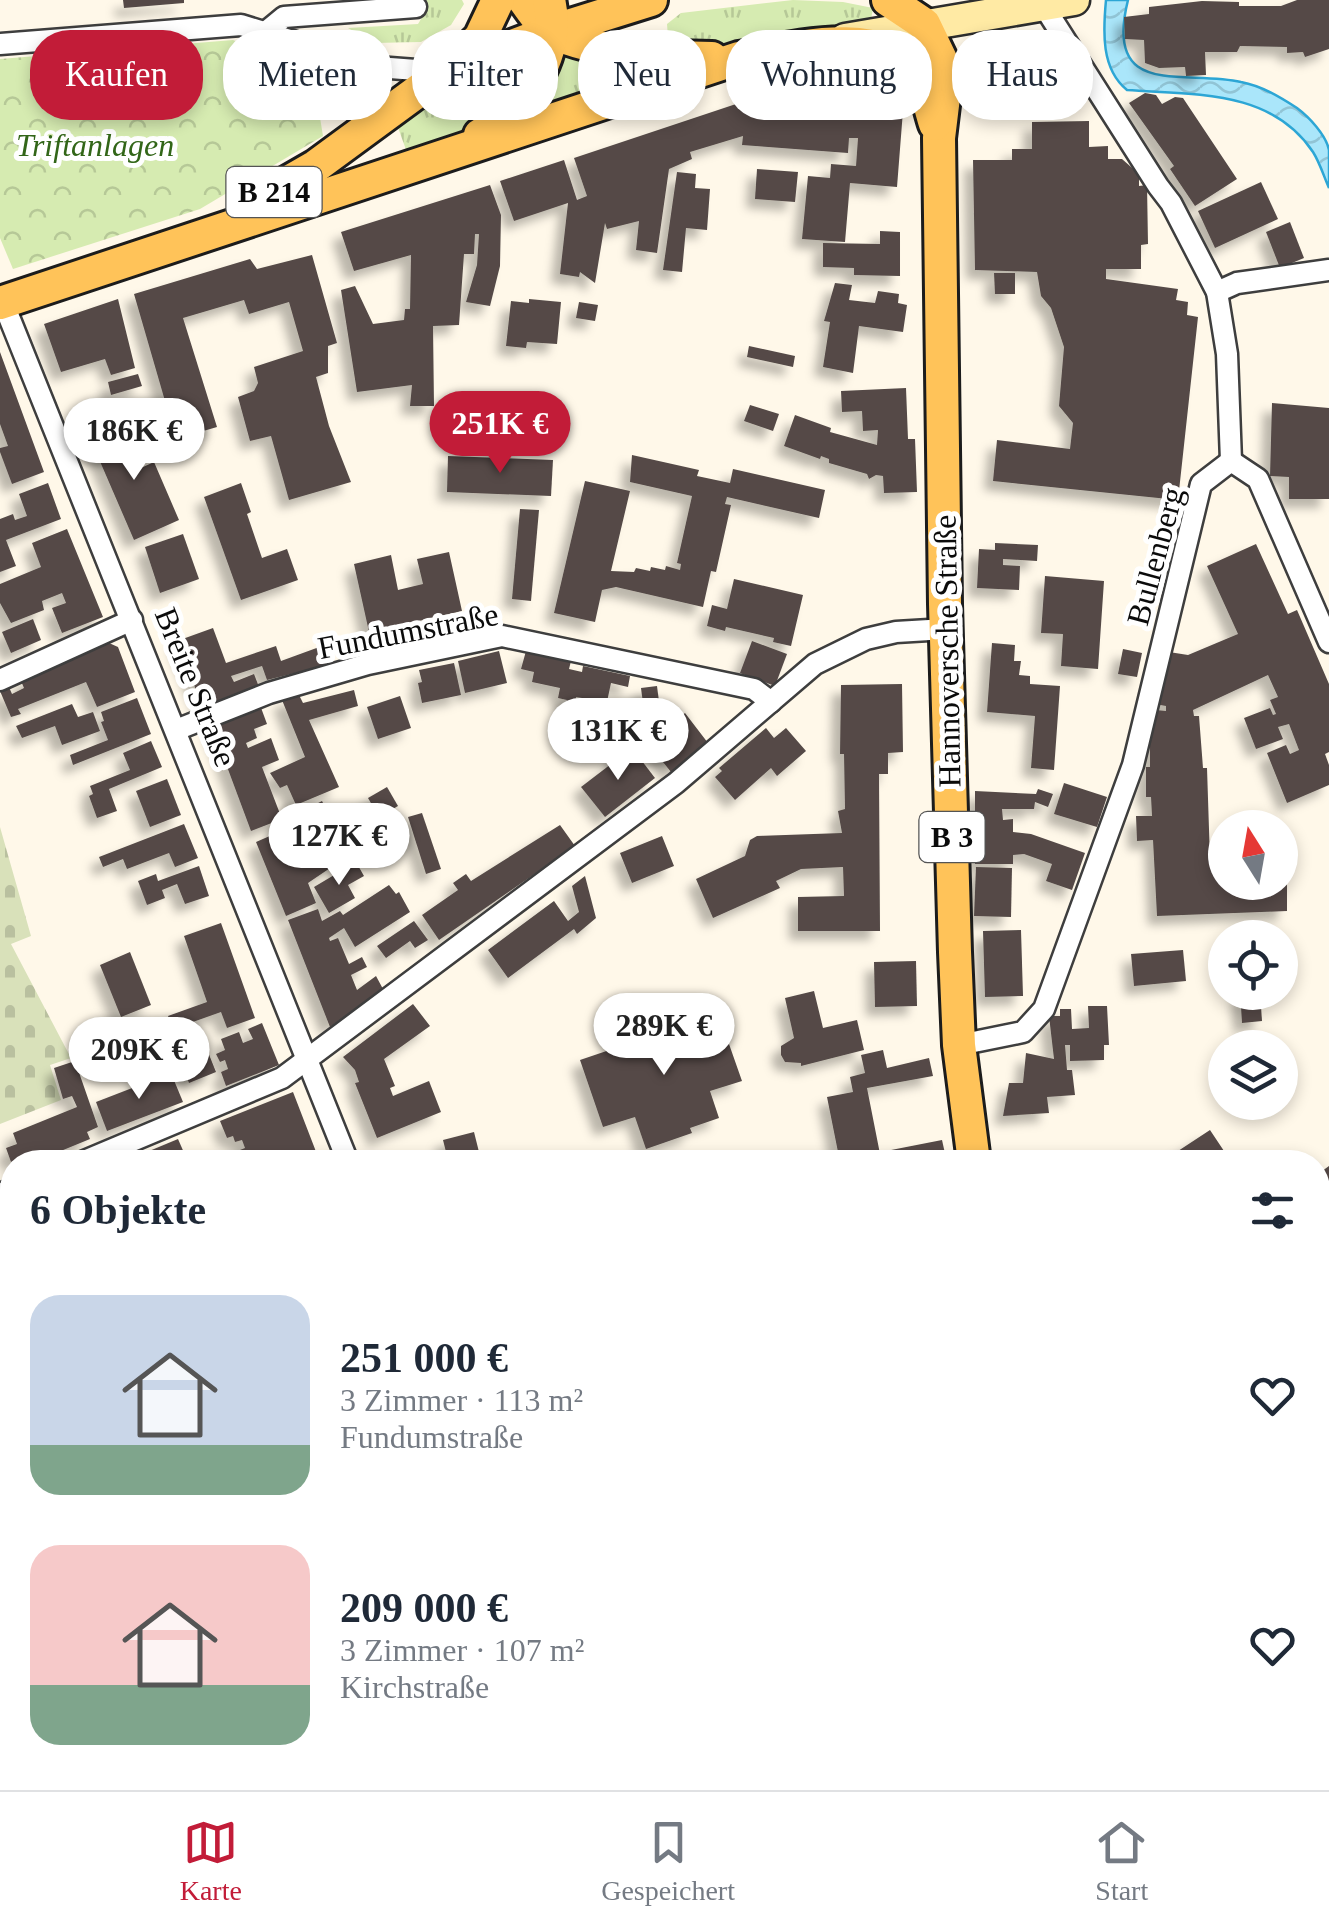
<!DOCTYPE html>
<html lang="de">
<meta charset="utf-8">
<style>
body{margin:0;font-family:Georgia,serif;background:#f2f2f3;color:#1f2937;height:100vh;display:flex;flex-direction:column;font-size:38px;white-space:nowrap}
*{box-sizing:border-box;margin:0}
p{font-size:32px;color:#747a83}
.icon{flex:none;width:55px;height:55px;fill:none;stroke:currentColor;stroke-width:2;stroke-linecap:round;stroke-linejoin:round}
.map{position:relative;flex:1;overflow:hidden}
.panel{position:absolute;left:0px;top:1150px;width:1330px;height:640px;display:flex;flex-direction:column;background:#fff;border-radius:40px 40px 0 0;box-shadow:0 5px 15px #0003}
.panel>*{flex:none}
.hud{position:absolute;left:30px;top:30px;width:1270px;height:90px;display:flex;gap:20px}
.needle{width:65px;rotate:349deg}
.buttons{position:absolute;left:1208px;top:810px;display:grid;gap:20px}
.buttons a{display:grid;place-items:center;width:90px;height:90px;border-radius:50%;background:#fff;box-shadow:0 5px 15px #0003;font-size:50px}
.price{position:absolute;translate:-50% -85px;padding:0 22px;border-radius:35px;background:#fff;color:#222;font-size:32px;line-height:65px;filter:drop-shadow(0 2px 5px #0008)}
.price::after{content:'';position:absolute;left:50%;top:60px;width:30px;height:22px;margin-left:-15px;background:inherit;clip-path:polygon(0 0,100% 0,50% 100%)}
.price.current{background:#c21c38;color:#fff}
ul{padding:0;list-style:none}
li{display:flex;align-items:center;gap:30px;height:250px;padding:0 30px}
li span{display:grid;place-items:center;flex:none;width:280px;height:200px;border-radius:30px;color:#555}
li>.icon{margin-inline-start:auto}
span .icon{width:120px;height:120px;fill:#fffc;stroke-width:1}
li b{font-size:42px}
h2{display:flex;justify-content:space-between;align-items:center;height:120px;padding:0 30px;font-size:42px}
.chip{padding:0 35px;border-radius:40px;background:#fff;box-shadow:0 5px 15px #0003;font-size:35px;line-height:90px}
.chip.current{background:#c21c38;color:#fff}
.tab-bar{display:flex;justify-content:space-around;align-items:center;height:140px;border-top:2px solid #e0e1e3;background:#fff;font-size:28px;color:#747a83}
.tab-bar a{display:grid;justify-items:center;gap:5px}
.tab-bar .current{color:#c21c38}
.map>svg:first-child{display:block}
.grass{fill:url(#grass-tufts)}
.cemetery{fill:url(#cemetery-stones)}
.park{fill:url(#park-crowns)}
.water{fill:url(#water-waves);stroke:#2da6d5;stroke-width:2.5}
.building{fill:#544a47;filter:url(#shadow)}
.lines{fill:none;stroke-linecap:round;stroke-linejoin:round}
.street-casing{stroke:#3e3e3e;stroke-width:25}
.secondary-casing{stroke:#2d2d2d;stroke-width:35}
.primary-casing{stroke:#1c1c1c;stroke-width:38}
.street{stroke:#fff;stroke-width:20}
.secondary{stroke:#ffeaa4;stroke-width:30}
.primary{stroke:#ffc359;stroke-width:32}
.labels{text-anchor:middle;stroke-width:10;stroke-linejoin:round;paint-order:stroke}
.shield{fill:#fff;stroke:#545454;stroke-width:2.5}
.shield-label{font-size:30px;font-weight:bold;fill:#0b0b0b}
.park-label{font-size:32px;font-style:italic;fill:#326618;stroke:#fff}
.street-label{font-size:32px;fill:#0b0b0b;stroke:#fff}
</style>
<div class="map">
<svg width="1329" height="1790" viewBox="0 0 1329 1790">
<defs>
<pattern id="grass-tufts" width="24" height="20" patternUnits="userSpaceOnUse" patternTransform="scale(2.5)"><rect width="24" height="20" fill="#d6ebb1"/><path d="M3 7l-1-3M5 7V3M7 7l1-3M15 17l-1-3M17 17v-4M19 17l1-3" fill="none" stroke="#b6c897"/></pattern>
<pattern id="cemetery-stones" width="16" height="16" patternUnits="userSpaceOnUse" patternTransform="scale(2.5)"><rect width="16" height="16" fill="#d9e1ba"/><path d="M2 7V4a2 2 0 0 1 4 0v3zM10 15v-3a2 2 0 0 1 4 0v3z" fill="#b9c09f"/></pattern>
<pattern id="park-crowns" width="20" height="18" patternUnits="userSpaceOnUse" patternTransform="scale(2.5)"><rect width="20" height="18" fill="#d6ebb1"/><path d="M2 6a3 3 0 1 1 6 0M12 15a3 3 0 1 1 6 0" fill="none" stroke="#b6c897"/></pattern>
<pattern id="water-waves" width="16" height="10" patternUnits="userSpaceOnUse" patternTransform="scale(2.5)"><rect width="16" height="10" fill="#aae6fa"/><path d="M0 5q4-4 8 0t8 0" fill="none" stroke="#91c4d5"/></pattern>
<filter id="shadow"><feDropShadow dx="-9" dy="9" stdDeviation="5" flood-color="#0004"/></filter>
</defs>
<rect width="100%" height="100%" fill="#fff8e9"/>
<g class="grass">
<path d="M423 0H462L464 4 451 25 421 42 374 43 348 28 418 24 424 14Z"/>
<path d="M793 0 843 2 873 8 870 25 751 43 681 46 668 37 667 24 681 13Z"/>
<path d="M536 46 514 95 484 121 409 158 396 122 465 77Z"/>
<path d="M560 49 661 68 532 109Z"/>
</g>
<path class="cemetery" d="M0 827 31 936 11 944 71 1058 50 1065 61 1100 0 1124Z"/>
<path class="park" d="M233 40 313 75 323 136 200 209 13 269 0 238V59Z"/>
<path class="water" d="M1106 0H1128C1103 100 1184 69 1241 82 1262 86 1280 97 1297 108 1309 117 1326 135 1329 150 1329 162 1329 176 1329 188 1324 177 1320 163 1313 152 1271 89 1194 95 1127 90 1101 69 1103 32 1106 0Z"/>
<g class="building">
<path d="M123 0H184V3L124 8Z"/>
<path d="M1297 0H1329V49L1305 57 1303 52 1287 53V47L1240 46 1237 52H1205L1206 75 1186 76 1185 67 1159 68 1145 63 1144 40 1125 39 1124 17 1149 14V7L1202 1 1239 2V6H1281Z"/>
<path d="M1145 93 1156 95 1162 104 1175 97 1183 98 1237 179 1195 206 1170 169 1174 166 1129 103Z"/>
<path d="M862 94 904 98 897 187 850 183 845 242 802 239 808 176 830 178 831 164 856 166 858 138H849L848 153 742 145 743 136 690 152 692 159 669 169 657 253 636 250 639 221 607 229 605 223 595 283 580 272 579 277 560 274 568 203 514 221 500 181 564 160 577 200 587 196 574 158 745 101 795 105 796 100 830 103 829 107 860 110Z"/>
<path d="M1089 121V147L1108 146V159H1122L1139 174V186L1147 185 1148 244 1141 245V269H1106V279L1178 289 1176 300 1188 302 1187 315 1198 317 1178 500 993 481 997 440 1070 449 1073 423 1059 406 1064 347 1051 308 1041 296 1037 272 975 270 973 160H1012V149H1032V122Z"/>
<path d="M757 169 798 172 795 202 755 199Z"/>
<path d="M677 172 696 174 695 188 710 189 707 230 686 228 682 272 663 270Z"/>
<path d="M1261 182 1278 219 1215 248 1198 211Z"/>
<path d="M490 185 501 215 500 266 490 306 466 302 477 265 479 234H475L474 254H464L459 325 433 326 434 406H410L412 385 357 392 341 290 355 286 373 324 404 320 405 309H410L411 255 354 271 341 232Z"/>
<path d="M1290 222 1304 258 1280 268 1266 232Z"/>
<path d="M880 231 900 232V276L854 275V268L823 267V243L880 244Z"/>
<path d="M312 255 337 343 328 346V373L316 377 329 426 351 482 289 500 271 436 250 441 238 397 254 391 258 383 254 367 303 351 289 302 249 314 244 300 183 318 217 427 176 439 134 294 250 259 257 269Z"/>
<path d="M994 273H1015V294H995Z"/>
<path d="M835 283 852 285 849 300 875 303 878 291 899 294 898 303 907 305 903 332 859 326 853 373 823 367 830 322 824 321Z"/>
<path d="M118 299 135 368 111 375 105 359 61 372 44 324Z"/>
<path d="M529 299 561 302 557 344 527 342 526 348 506 346 511 301 529 303Z"/>
<path d="M579 302 598 305 595 321 576 318Z"/>
<path d="M749 346 795 356 793 367 747 357Z"/>
<path d="M0 352 44 472 12 484 0 452V448L8 446 0 424Z"/>
<path d="M138 374 142 386 111 395 108 382Z"/>
<path d="M906 388 908 439H915L917 492 884 493 883 476 876 475 869 479 867 474 829 463V459L821 456 820 459 784 446 795 415 831 428 830 432 877 445 878 430 863 431 862 411 842 412 841 391Z"/>
<path d="M1272 403 1329 408V499H1289V477L1270 476Z"/>
<path d="M750 405 779 414 773 431 744 421Z"/>
<path d="M124 422 143 467 154 462 179 520 134 540 89 436Z"/>
<path d="M632 455 699 470 697 476 730 483 733 469 825 490 819 518 727 497 725 504 731 505 716 572 711 571 703 607 616 587 602 590 595 622 554 613 585 481 630 491 611 571 634 572 636 568 650 571 651 567 665 570 666 566 680 570 681 564 677 563 692 496 630 482Z"/>
<path d="M448 456 553 460 551 496 447 492Z"/>
<path d="M48 483 61 519 6 540 16 566 0 572V519L13 514 15 520 27 516 19 494Z"/>
<path d="M241 483 251 512 247 514 262 558 287 549 298 580 241 600 204 497Z"/>
<path d="M520 509 539 510 531 601 512 599Z"/>
<path d="M67 529 103 617 62 633 52 608 66 603 62 593 42 601 44 610 11 623 0 603V584L41 567 32 543Z"/>
<path d="M183 534 199 579 160 593 145 547Z"/>
<path d="M995 543 1038 545 1037 561 1003 559V565L1020 566 1019 590 977 588 979 549 995 550Z"/>
<path d="M1256 544 1288 614 1297 610 1329 684V752L1325 754 1329 765V785L1287 803 1267 753 1286 745 1290 754 1299 750 1289 724 1278 727 1283 739 1256 749 1244 718 1270 708 1273 715 1276 714 1270 700 1278 697 1268 675 1193 710 1194 716H1199L1203 768H1207L1210 860H1225V882H1280V858H1287V911L1157 916 1153 840 1137 841 1136 816H1152L1151 797H1146V767H1150V739L1156 710 1166 711V706L1155 704 1169 652 1188 655 1238 634 1207 566Z"/>
<path d="M449 552 462 611 369 632 354 564 391 555 398 590 423 584 417 559Z"/>
<path d="M1045 576 1104 581 1098 669 1061 666 1063 634 1041 633Z"/>
<path d="M734 579 803 595 791 646 773 642 774 638 726 627 725 631 707 626 712 605 727 609Z"/>
<path d="M33 619 41 640 11 653 2 632Z"/>
<path d="M213 628 226 663 276 646 281 661 322 646 327 665 267 680 262 666 231 676 234 682 254 674 259 687 203 708 177 641Z"/>
<path d="M752 641 787 654 775 686 740 673Z"/>
<path d="M109 643 118 647 135 692 97 707 86 682 18 709 21 714 11 717 0 691 9 687 12 694 24 688 21 681Z"/>
<path d="M992 643 1015 645 1014 661H1021L1019 675 1030 676V684L1060 686 1054 770 1031 768 1035 716 987 712Z"/>
<path d="M1123 649 1142 653 1137 677 1118 674Z"/>
<path d="M499 651 507 683 465 693 458 661Z"/>
<path d="M526 651 571 661 569 669 582 672 583 666 630 676 628 687 611 683 605 711 587 707 588 699 576 697 575 706 566 704 567 700 558 698 560 688 532 682 534 672 521 669Z"/>
<path d="M454 663 461 695 422 703 418 683 422 682 419 670Z"/>
<path d="M902 684 903 752 888 753V774H879L880 931H798V897L844 896 843 867 801 869 776 881 780 888 713 918 696 879 745 856 750 840 757 836 842 833 838 811 845 809 844 754H840L841 685Z"/>
<path d="M657 686 661 717 645 719 641 688Z"/>
<path d="M354 690 358 706 309 720 339 787 296 805 287 785 280 788 270 773 305 757 282 700 299 695 303 703Z"/>
<path d="M400 696 411 728 378 739 367 707Z"/>
<path d="M137 698 151 734 73 765 70 755 108 740 101 722 104 721 101 712Z"/>
<path d="M72 704 78 717 93 712 100 731 62 745 55 726 22 738 16 726Z"/>
<path d="M260 705 267 724 254 729 257 738 246 743 248 748 271 738 279 760 262 767 282 819 251 831 213 729 218 721Z"/>
<path d="M685 713 708 743 671 772 655 752 659 748 652 739Z"/>
<path d="M766 728 774 738 786 728 806 751 777 776 771 768 735 800 715 777 722 771 719 768Z"/>
<path d="M151 741 162 767 109 789 117 811 97 818 89 796 93 794 90 786 130 770 123 753Z"/>
<path d="M632 748 655 778 605 817 581 787Z"/>
<path d="M167 779 181 815 150 827 136 791Z"/>
<path d="M1064 783 1107 797 1097 827 1054 814Z"/>
<path d="M387 787 398 806 379 817 368 798Z"/>
<path d="M1038 789 1053 794 1048 807 1035 802 1034 809H1002L1003 820 1013 819V832L1031 834 1085 853 1072 890 1046 881 1052 864 1024 854 1013 855V864H975V791L1036 794Z"/>
<path d="M322 801 330 817 290 838 301 865 306 864 299 852 323 837 336 864 308 883 316 903 286 916 256 842 295 825 291 817Z"/>
<path d="M422 813 441 869 426 874 408 817Z"/>
<path d="M184 824 198 858 175 867 169 853 127 869 123 859 103 867 99 857Z"/>
<path d="M560 825 575 846 439 940 422 915 458 890 453 883 466 874 471 881Z"/>
<path d="M662 836 674 866 632 883 620 853Z"/>
<path d="M356 862 364 876 348 885 355 898 329 913 314 887Z"/>
<path d="M199 866 209 896 185 904 177 884 162 890 165 898 147 905 138 881 156 874 158 881Z"/>
<path d="M976 867 1012 868 1011 917 974 916Z"/>
<path d="M585 876 596 918 577 934 574 929 508 978 488 950 554 901 568 921 579 912 572 886Z"/>
<path d="M389 885 396 894 399 892 410 912 355 947 344 928 329 938 330 941 338 938 349 964 362 957 367 967 351 975 357 990 376 976 383 989 330 1027 288 920 318 909 322 921 340 911 343 915Z"/>
<path d="M414 921 428 940 415 948 410 941 386 958 377 946Z"/>
<path d="M221 923 255 1018 227 1028 221 1012 190 1023 193 1030 176 1037 168 1016 207 1002 184 936Z"/>
<path d="M1021 930 1023 996 985 997 983 931Z"/>
<path d="M1183 950 1186 981 1134 986 1131 954Z"/>
<path d="M130 952 151 1005 121 1017 100 965Z"/>
<path d="M916 961 917 1006 875 1007 874 962Z"/>
<path d="M814 991 823 1028 857 1020 864 1050 801 1066V1063L785 1062 781 1055V1046L794 1038 785 998Z"/>
<path d="M1240 992H1260L1262 1021 1242 1023Z"/>
<path d="M413 1004 430 1026 384 1059 395 1086 390 1088 393 1096 429 1081 441 1112 377 1138 355 1083 359 1082 355 1070 343 1057Z"/>
<path d="M1088 1006H1107L1109 1045H1104V1060L1070 1061V1045H1065L1067 1070H1072L1075 1095 1047 1097 1049 1113 1003 1116 1009 1083H1023L1026 1053 1054 1059 1049 1016H1060V1009H1071L1072 1029 1089 1028Z"/>
<path d="M716 1007 742 1081 710 1091 719 1118 690 1128 692 1133 646 1149 635 1117 603 1127 580 1060 642 1039 640 1033Z"/>
<path d="M262 1023 279 1065 226 1086 221 1072 228 1069 225 1060 220 1062 216 1054 225 1050 221 1039 239 1032 243 1043 253 1039 248 1029Z"/>
<path d="M105 1026 111 1039 92 1047 86 1034Z"/>
<path d="M206 1047 216 1072 189 1083 183 1067 199 1061 195 1052Z"/>
<path d="M883 1050 887 1068 929 1058 933 1076 867 1088 881 1159 874 1162H840L827 1097 853 1092 850 1077 865 1073 861 1055Z"/>
<path d="M75 1061 98 1127 87 1132 90 1139 34 1162H25L23 1157 11 1162 6 1148 17 1144 13 1133 77 1107 72 1096 63 1099 54 1068Z"/>
<path d="M171 1073 183 1102 107 1131 96 1102Z"/>
<path d="M293 1092 320 1162H209L245 1148 242 1140 235 1142 233 1136 227 1138 220 1121Z"/>
<path d="M1210 1130 1228 1157 1232 1153 1238 1162H1181L1175 1153Z"/>
<path d="M474 1132 479 1152 448 1160 443 1140Z"/>
<path d="M178 1139 188 1162H145L142 1154Z"/>
<path d="M942 1140 946 1158 933 1162H889L886 1151Z"/>
<path d="M1329 1166V1216L1318 1224V1174Z"/>
<path d="M1329 1322V1368L1318 1371V1326Z"/>
<path d="M5 1346 12 1366V1403L0 1407V1348Z"/>
<path d="M10 1576 12 1597 0 1600V1579Z"/>
<path d="M12 1727V1778H23L0 1787V1748L8 1745 3 1731Z"/>
<path d="M197 1778H231L236 1790H192L188 1781Z"/>
<path d="M655 1778H702L706 1790H659Z"/>
<path d="M751 1778H795L800 1790H756Z"/>
<path d="M894 1778H918L924 1790H900Z"/>
<path d="M975 1778H1020L1023 1784 1007 1790H980Z"/>
</g>
<g class="lines">
<g class="street-casing">
<g id="street">
<path d="M1043 5 1158 186 1171 203 1217 292 1227 354 1231 461"/>
<path d="M267 31 284 17 416 7"/>
<path d="M0 44 241 25 377 67 442 72"/>
<path d="M1217 292 1237 283 1329 270"/>
<path d="M3 302 348 1162"/>
<path d="M1231 461 1258 479 1329 642"/>
<path d="M0 680 132 620"/>
<path d="M176 730 269 693 368 664 502 636 754 689 771 702"/>
<path d="M959 1045 1023 1032 1044 1009 1133 765 1201 484 1231 461"/>
<path d="M82 1162 282 1078 676 783 815 664 866 639 896 632 946 629"/>
<path d="M0 1194 12 1189"/>
<path d="M0 1288 12 1322"/>
<path d="M1244 1790 1253 1778"/>
</g>
</g>
<g class="secondary-casing">
<g id="secondary">
<path d="M845 39 1074 0"/>
<path d="M1318 1273 1329 1270"/>
<path d="M62 1790 93 1778"/>
</g>
</g>
<g class="primary-casing">
<g id="primary">
<path d="M524 0C531 10 539 22 550 30 580 51 674 58 712 58"/>
<path d="M888 0 924 24 947 72 939 138 945 604 955 952 959 1045 974 1162"/>
<path d="M457 67 552 31 651 0"/>
<path d="M480 135C525 110 562 53 549 0"/>
<path d="M245 207 316 166 444 72 480 38 498 0"/>
<path d="M0 303 739 58C790 49 880 23 917 73 926 85 930 109 935 124"/>
<path d="M1318 1731 1329 1741"/>
</g>
</g>
<use href="#street" class="street"/>
<use href="#secondary" class="secondary"/>
<use href="#primary" class="primary"/>
</g>
<g class="labels">
<g class="shield">
<rect x="226.5" y="167" width="95" height="50" rx="8"/>
<rect x="919.5" y="812" width="65" height="50" rx="8"/>
</g>
<g class="shield-label">
<text x="274" y="202">B 214</text>
<text x="952" y="847">B 3</text>
</g>
<g class="park-label">
<text x="95" y="156">Triftanlagen</text>
</g>
<g class="street-label">
<text transform="translate(1155 556) rotate(-75)" y="11">Bullenberg</text>
<text transform="translate(408 631) rotate(-11)" y="11">Fundumstraße</text>
<text transform="translate(947 651) rotate(-91)" y="11">Hannoversche Straße</text>
<text transform="translate(196 687) rotate(68)" y="11">Breite Straße</text>
</g>
</g>
</svg>
<div class="buttons">
<a><svg class="needle" viewBox="-14 -14 28 28"><path d="M0-13l5 13h-10z" fill="#e53935"/><path d="M0 13l5-13h-10z" fill="#747a83"/></svg></a>
<a><svg class="icon" aria-label="locate" viewBox="0 0 24 24"><circle cx="12" cy="12" r="6"/><path d="M12 2v4M12 18v4M2 12h4M18 12h4"/></svg></a>
<a><svg class="icon" aria-label="layers" viewBox="0 0 24 24"><path d="M12 4l9 5-9 5-9-5zM3 14l9 5 9-5"/></svg></a>
</div>
<b class="price current" style="left:500px;top:476px">251K €</b>
<b class="price" style="left:134px;top:483px">186K €</b>
<b class="price" style="left:618px;top:783px">131K €</b>
<b class="price" style="left:339px;top:888px">127K €</b>
<b class="price" style="left:664px;top:1078px">289K €</b>
<b class="price" style="left:139px;top:1102px">209K €</b>
<div class="hud">
<a class="chip current">Kaufen</a>
<a class="chip">Mieten</a>
<a class="chip">Filter</a>
<a class="chip">Neu</a>
<a class="chip">Wohnung</a>
<a class="chip">Haus</a>
</div>
<section class="panel">
<h2>6 Objekte<svg class="icon" aria-label="filters" viewBox="0 0 24 24"><path d="M4 7h16M4 17h16"/><circle cx="9" cy="7" r="2"/><circle cx="15" cy="17" r="2"/></svg></h2>
<ul>
<li><span style="background:linear-gradient(#c9d6e8 75%,#7fa58c 0)"><svg class="icon" aria-label="home" viewBox="0 0 24 24"><path d="M3 11l9-7 9 7M6 9v11h12V9"/></svg></span><div><b>251 000 €</b><p>3 Zimmer · 113 m²</p><p>Fundumstraße</p></div><svg class="icon" aria-label="heart" viewBox="0 0 24 24"><path d="M12 20l-8-8c-3-5 5-10 8-4 3-6 11-1 8 4z"/></svg></li>
<li><span style="background:linear-gradient(#f6c9c9 70%,#7fa58c 0)"><svg class="icon" aria-label="home" viewBox="0 0 24 24"><path d="M3 11l9-7 9 7M6 9v11h12V9"/></svg></span><div><b>209 000 €</b><p>3 Zimmer · 107 m²</p><p>Kirchstraße</p></div><svg class="icon" aria-label="heart" viewBox="0 0 24 24"><path d="M12 20l-8-8c-3-5 5-10 8-4 3-6 11-1 8 4z"/></svg></li>
</ul>
</section>
</div>
<nav class="tab-bar">
<a class="current"><svg class="icon" aria-label="map" viewBox="0 0 24 24"><path d="M3 6l6-2 6 2 6-2v14l-6 2-6-2-6 2zM9 4v14M15 6v14"/></svg>Karte</a>
<a><svg class="icon" aria-label="saved" viewBox="0 0 24 24"><path d="M7 4h10v16l-5-4-5 4z"/></svg>Gespeichert</a>
<a><svg class="icon" aria-label="home" viewBox="0 0 24 24"><path d="M3 11l9-7 9 7M6 9v11h12V9"/></svg>Start</a>
</nav>
